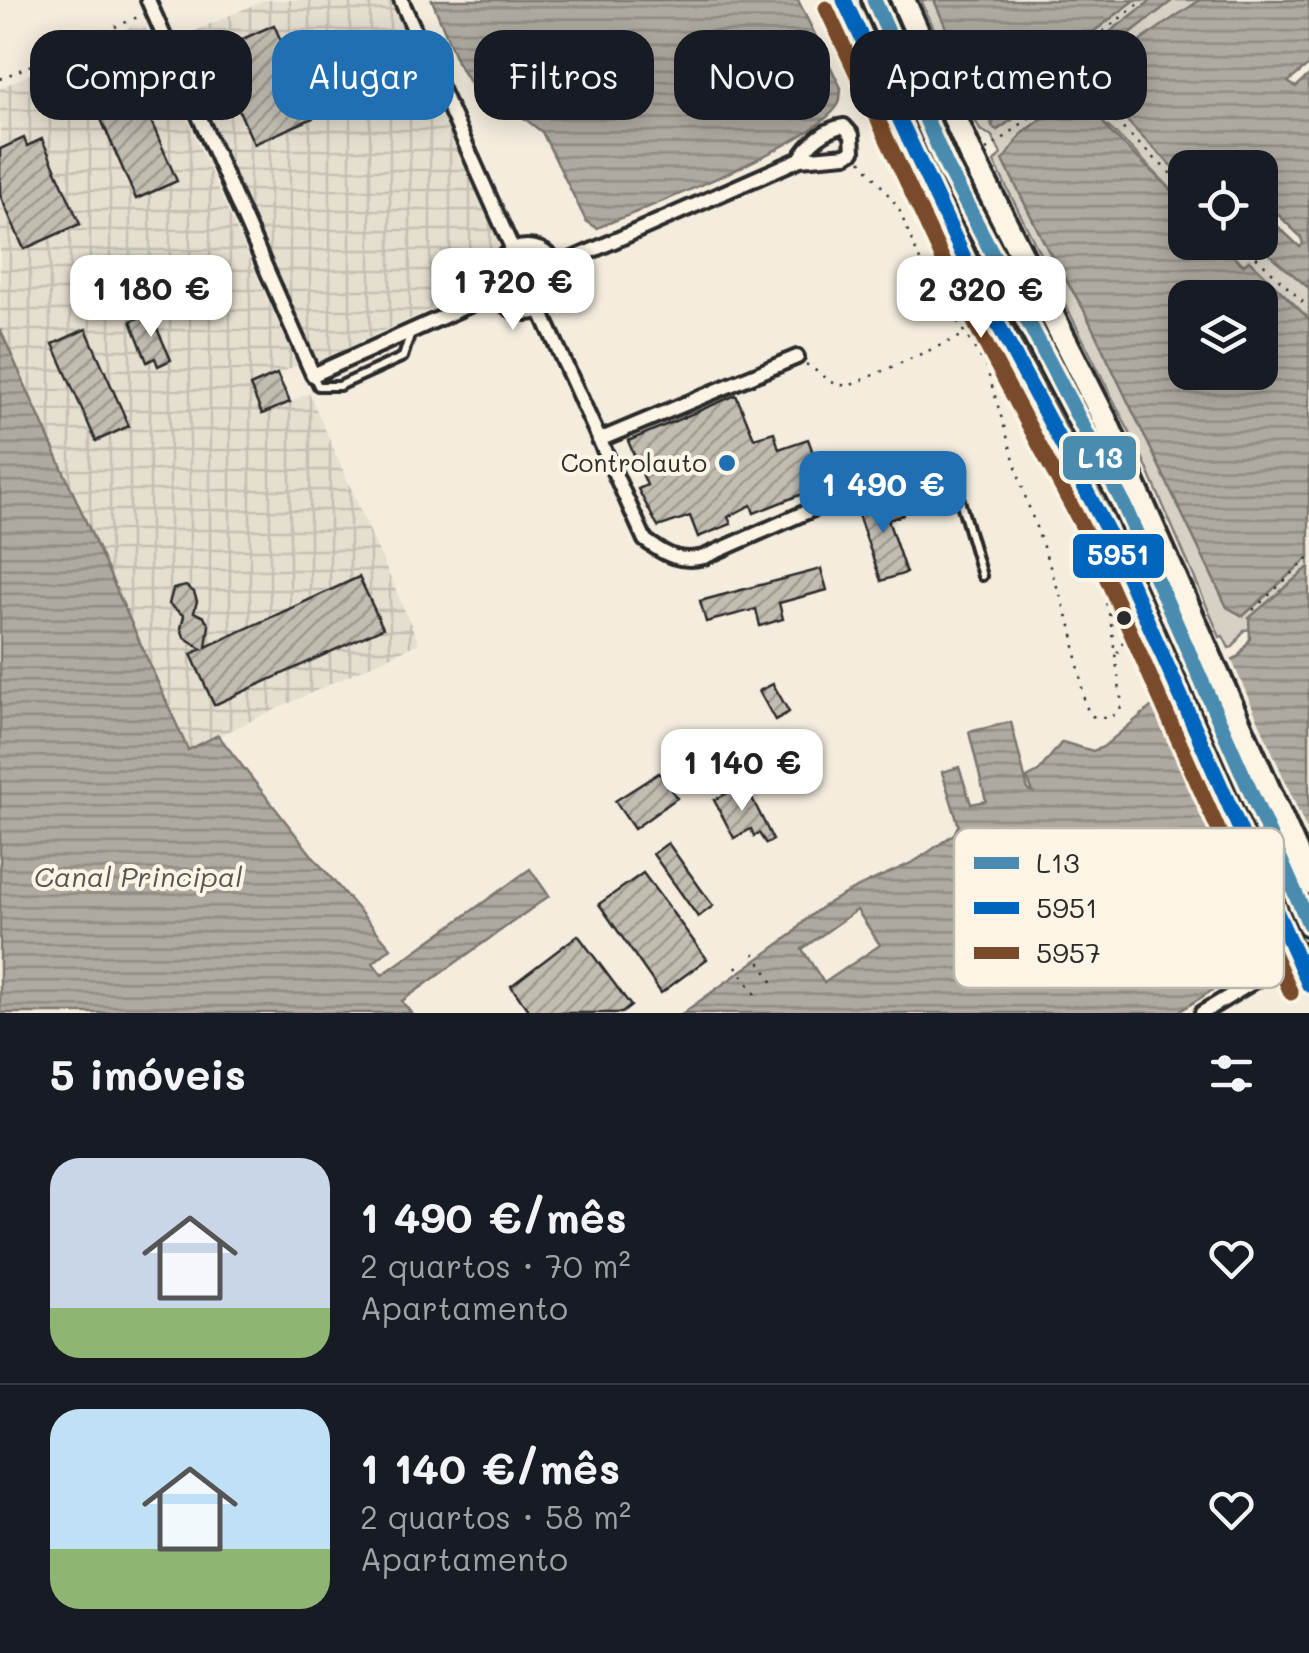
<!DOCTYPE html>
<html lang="pt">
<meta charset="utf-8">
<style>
body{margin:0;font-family:Mali,sans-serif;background:#242831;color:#f1f3f6;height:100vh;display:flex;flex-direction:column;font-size:38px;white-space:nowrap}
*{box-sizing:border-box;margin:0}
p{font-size:32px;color:#9ea1a6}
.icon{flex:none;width:55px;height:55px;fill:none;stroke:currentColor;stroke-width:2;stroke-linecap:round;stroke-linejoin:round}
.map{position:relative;height:1013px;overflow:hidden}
.panel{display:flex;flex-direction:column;background:#171b24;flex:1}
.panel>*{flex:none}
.banner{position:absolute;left:30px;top:30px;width:1250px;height:90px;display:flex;gap:20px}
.controls{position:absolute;left:1168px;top:150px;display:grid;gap:20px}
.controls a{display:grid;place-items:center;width:110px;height:110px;border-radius:20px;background:#171b24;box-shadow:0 5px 25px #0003;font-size:50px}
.price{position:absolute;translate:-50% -85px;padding:0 22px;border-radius:20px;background:#fff;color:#222;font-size:32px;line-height:65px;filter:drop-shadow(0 2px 5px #0008)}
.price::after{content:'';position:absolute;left:50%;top:60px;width:30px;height:22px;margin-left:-15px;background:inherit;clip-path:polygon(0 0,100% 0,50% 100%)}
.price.on{background:#1f6fb2;color:#fff}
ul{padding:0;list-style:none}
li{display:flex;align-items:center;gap:30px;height:250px;padding:0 50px}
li+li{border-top:2px solid #363941}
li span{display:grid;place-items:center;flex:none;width:280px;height:200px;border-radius:30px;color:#555}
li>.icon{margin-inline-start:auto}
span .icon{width:120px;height:120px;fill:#fffc;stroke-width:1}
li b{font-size:42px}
h2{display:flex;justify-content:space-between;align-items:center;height:120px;padding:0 50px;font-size:42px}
.tag{padding:0 35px;border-radius:30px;background:#171b24;box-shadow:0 5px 25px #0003;font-size:35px;line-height:90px}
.tag.on{background:#1f6fb2;color:#fff}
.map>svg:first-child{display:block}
.industrial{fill:url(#industrial-grid)}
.grass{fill:#d6d1c4;stroke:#807e78;stroke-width:2.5}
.water{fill:url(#water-rules);stroke:#7a7771;stroke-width:2.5;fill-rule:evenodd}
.pier{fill:#f4edde}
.building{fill:url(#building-hatch);stroke:#2b2b2b;stroke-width:2.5}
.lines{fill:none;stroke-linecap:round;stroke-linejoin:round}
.service-casing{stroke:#2b2b2b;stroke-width:14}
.minor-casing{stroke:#2b2b2b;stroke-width:20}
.tertiary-casing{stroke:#2b2b2b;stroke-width:22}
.motorway-casing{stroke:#2b2b2b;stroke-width:30}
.path{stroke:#2b2b2b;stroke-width:2.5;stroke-dasharray:2.5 8;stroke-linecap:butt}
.service{stroke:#fcf5e5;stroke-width:6}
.minor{stroke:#fcf5e5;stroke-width:12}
.tertiary{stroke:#fcf5e5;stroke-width:15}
.motorway{stroke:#fcf5e5;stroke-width:22}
.tertiary-bridge-casing{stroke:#2b2b2b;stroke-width:22;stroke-linecap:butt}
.tertiary-bridge{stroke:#fcf5e5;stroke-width:15}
.bus-1-casing{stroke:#fcf5e5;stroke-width:22}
.bus-2-casing{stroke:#fcf5e5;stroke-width:22}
.bus-3-casing{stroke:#fcf5e5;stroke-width:22}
.bus-1{stroke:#498cb0;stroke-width:15}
.bus-2{stroke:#0065bd;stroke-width:15}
.bus-3{stroke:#7a4b2a;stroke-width:15}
.poi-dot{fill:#1f6fb2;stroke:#fcf5e5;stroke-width:4}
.bus-dot{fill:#2b2b2b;stroke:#fcf5e5;stroke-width:4}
.labels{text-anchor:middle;stroke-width:8;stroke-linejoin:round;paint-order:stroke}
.poi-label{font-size:25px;fill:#2b2b2b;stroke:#fcf5e5;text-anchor:end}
.water-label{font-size:28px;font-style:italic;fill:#595754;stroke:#fcf5e5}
.key{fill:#fcf5e5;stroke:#bdb8ad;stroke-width:2.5}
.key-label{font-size:28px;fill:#2b2b2b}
.line-badge{stroke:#fcf5e5;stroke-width:4}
.badge-label{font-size:28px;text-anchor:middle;font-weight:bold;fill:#fff}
</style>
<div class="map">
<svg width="1309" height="1013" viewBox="0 0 1309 1013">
<defs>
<pattern id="industrial-grid" width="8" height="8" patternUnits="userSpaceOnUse" patternTransform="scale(2.5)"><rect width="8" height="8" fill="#e5dfd0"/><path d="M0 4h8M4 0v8" fill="none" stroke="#c5c0b3"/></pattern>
<pattern id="water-rules" width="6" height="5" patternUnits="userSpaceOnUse" patternTransform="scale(2.5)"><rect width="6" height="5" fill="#afaaa0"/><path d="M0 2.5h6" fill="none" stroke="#8f8b83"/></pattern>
<pattern id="building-hatch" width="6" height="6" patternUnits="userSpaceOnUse" patternTransform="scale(2.5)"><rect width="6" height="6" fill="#c2bdb1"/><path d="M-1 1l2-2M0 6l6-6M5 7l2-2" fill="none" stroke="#9e9a90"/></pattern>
</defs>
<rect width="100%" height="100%" fill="#f4edde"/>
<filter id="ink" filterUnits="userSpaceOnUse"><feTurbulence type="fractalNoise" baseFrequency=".01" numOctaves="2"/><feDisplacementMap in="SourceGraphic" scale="20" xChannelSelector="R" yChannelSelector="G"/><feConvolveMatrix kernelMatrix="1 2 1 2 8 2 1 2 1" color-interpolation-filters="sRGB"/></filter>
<g filter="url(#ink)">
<g class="industrial">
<path d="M264 0H393L498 233 499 250 488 267 486 281 482 286 318 361 173 41Z"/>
<path d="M134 25 146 28 297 365 278 374 286 394 290 402 309 393 419 643 188 750 0 329V88Z"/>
</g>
<g class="grass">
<path d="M921 0H934L980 105 990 106 1042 71 1135 0H1152L994 120 991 123 997 130 1063 85 1173 0H1200L1124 56 1117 110 1185 178V203C1148 167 1113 124 1069 98L1022 133 1006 166 1048 250 1083 308 1227 607 1243 616 1309 557V567L1250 618 1252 629 1244 630 1233 647 1229 648 1223 636 1220 637 1144 461 994 162 1001 154 992 136 980 130Z"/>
<path d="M1219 243H1256L1309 288V319L1250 261 1244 265Z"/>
</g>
<g class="water">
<path d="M432 0H798L841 88C841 90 840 101 839 103 820 142 643 209 597 228L586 221 542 132 520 115 493 105 475 92 458 64Z"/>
<path d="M934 0H1135L1042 71 986 107 980 105Z"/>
<path d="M1152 0H1173L1063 85 997 130 992 127 994 120Z"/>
<path d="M1200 0H1309V65L1288 82 1296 87 1309 75V288L1256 243 1260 242V210L1300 247 1303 244 1301 237 1260 197V168H1185V178C1168 161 1102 105 1106 82 1110 55 1178 16 1200 0Z"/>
<path d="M1069 98 1077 99 1098 116 1110 132 1185 203V242L1219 243 1243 265 1249 260 1309 319V557L1243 616 1227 607 1083 308 1048 250 1003 160 1022 134ZM1185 298H1260V372H1185Z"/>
<path d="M0 329 188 750 218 735 314 858 391 948 373 963 382 975 530 869 549 896 402 1001 411 1013H0Z"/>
<path d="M1309 567V928L1177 1013H683L794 933C815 901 881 878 915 861 928 853 941 843 954 834L957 828 958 837 962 836 942 772 959 767 971 804 986 801 969 732 1011 722 1028 790 1033 792 1027 778 1038 772 1062 742 1093 751 1103 747 1175 687 1238 657 1250 639 1249 618ZM857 910 880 945 824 983 802 949Z"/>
</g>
<path class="pier" d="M1230 656 1309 835V934L1300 939 1185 677Z"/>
<g class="building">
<path d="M274 25 315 117 254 144 213 52Z"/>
<path d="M135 84 177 181 136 199 94 103Z"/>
<path d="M24 138 27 146 42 139 80 224 24 249 0 195V149Z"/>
<path d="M150 313 171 360 158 366 155 358 147 362 131 321Z"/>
<path d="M86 329 129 426 96 441 53 344Z"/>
<path d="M277 374 290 402 262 414 250 386Z"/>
<path d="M736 395 754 438 774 432 779 449 808 439 822 477 813 480 815 489 754 513 751 505 728 517 731 524 698 537 690 516 658 527 638 489 647 485 628 441Z"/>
<path d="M896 494 903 515 888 520 906 573 881 581 856 509Z"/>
<path d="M821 569 827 590 779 603 783 619 760 626 756 609 706 622 700 601Z"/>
<path d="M359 577 383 628 214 705 191 654 202 649 184 637 181 628 184 616 169 604 173 589 186 586 194 592 197 601 194 612 204 617 209 625 206 647Z"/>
<path d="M773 684 789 712 775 720 759 691Z"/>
<path d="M659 773 677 798 634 829 615 801Z"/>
<path d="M745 784 773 840 766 844 759 833 754 836 751 829 734 838 714 800Z"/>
<path d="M668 843 713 906 698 917 653 854Z"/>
<path d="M643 873 707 959 661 993 599 904Z"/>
<path d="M578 935 631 1006 622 1013H530L511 986Z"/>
</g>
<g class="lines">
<g class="service-casing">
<g id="service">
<path d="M313 375 318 386H339L403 357 411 332"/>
<path d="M845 495 925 463 941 464 953 476 982 576"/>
</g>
</g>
<g class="minor-casing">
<g id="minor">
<path d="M148 0 313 375 496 293"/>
<path d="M401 0 513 250"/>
<circle cx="527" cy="280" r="33"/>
<path d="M557 266 800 159 846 155 853 151 852 135 844 126C826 128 808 144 800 159"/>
<path d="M540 309 645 540C665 555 680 563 704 557L845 495"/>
<path d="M599 440 797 357"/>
<path d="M1202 1013 1309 948"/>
</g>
</g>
<g class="tertiary-casing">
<path id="tertiary" d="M844 0 925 179 1107 530 1165 661"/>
</g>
<g class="motorway-casing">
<g id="motorway">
<path d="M874 0 947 167 1122 501 1309 924"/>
<path d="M903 0 971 155 1106 422 1309 882"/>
</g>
</g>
<g class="path">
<path d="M0 79 142 15"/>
<path d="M974 122 1035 83 1144 0"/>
<path d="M986 150C1014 135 1054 87 1086 94L1185 187"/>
<path d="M861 160 898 207 923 268 986 366 1024 493 1072 629 1085 705 1092 716C1107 720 1115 718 1122 705L1110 617 1092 552 1096 542"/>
<path d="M1241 242 1309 308"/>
<path d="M806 364 835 384 849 386 966 334"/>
<path d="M1253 610 1309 558"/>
<path d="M1117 653 1134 621"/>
<path d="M754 953 773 983"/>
<path d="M736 966 755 994"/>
<path d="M1286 979 1309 996"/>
</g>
<use href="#service" class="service"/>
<use href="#minor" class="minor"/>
<use href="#tertiary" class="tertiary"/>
<use href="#motorway" class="motorway"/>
<g class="tertiary-bridge-casing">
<path id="tertiary-bridge" d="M1165 661 1306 975"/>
</g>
<use href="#tertiary-bridge" class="tertiary-bridge"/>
<g class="bus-1-casing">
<path id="bus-1" d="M874 0 947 167 1122 501 1309 924"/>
</g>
<g class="bus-2-casing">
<path id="bus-2" d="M844 0 975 281 1107 530 1309 985"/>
</g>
<g class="bus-3-casing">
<path id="bus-3" d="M826 8 957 290 1089 539 1291 993"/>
</g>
<use href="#bus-1" class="bus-1"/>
<use href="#bus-2" class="bus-2"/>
<use href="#bus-3" class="bus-3"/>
</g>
</g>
<circle class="poi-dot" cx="727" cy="463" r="10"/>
<circle class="bus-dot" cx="1124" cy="618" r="9"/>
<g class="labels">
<g class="poi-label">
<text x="707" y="472">Controlauto</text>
</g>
<g class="water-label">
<text x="138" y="887">Canal Principal</text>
</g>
</g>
<rect x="954" y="828" width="330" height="160" rx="15" class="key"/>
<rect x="974" y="857" width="45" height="12" fill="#498cb0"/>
<rect x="974" y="902" width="45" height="12" fill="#0065bd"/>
<rect x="974" y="947" width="45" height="12" fill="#7a4b2a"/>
<g class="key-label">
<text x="1036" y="873">L13</text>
<text x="1036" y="918">5951</text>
<text x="1036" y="963">5957</text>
</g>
<g class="line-badge">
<rect x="1061" y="434" width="77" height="48" rx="10" fill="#498cb0"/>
<rect x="1071" y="532" width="95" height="48" rx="10" fill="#0065bd"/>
</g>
<g class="badge-label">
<text x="1100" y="468">L13</text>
<text x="1118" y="565">5951</text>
</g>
</svg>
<div class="controls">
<a><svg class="icon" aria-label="locate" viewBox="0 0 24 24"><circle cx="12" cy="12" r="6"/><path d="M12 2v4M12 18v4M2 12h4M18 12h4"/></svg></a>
<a><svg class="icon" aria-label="layers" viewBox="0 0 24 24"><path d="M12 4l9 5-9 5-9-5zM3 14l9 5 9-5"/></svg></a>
</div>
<b class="price" style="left:513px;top:333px">1 720 €</b>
<b class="price" style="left:151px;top:340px">1 180 €</b>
<b class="price" style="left:981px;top:341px">2 320 €</b>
<b class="price on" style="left:883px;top:536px">1 490 €</b>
<b class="price" style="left:742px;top:814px">1 140 €</b>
<div class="banner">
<a class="tag">Comprar</a>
<a class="tag on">Alugar</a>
<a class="tag">Filtros</a>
<a class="tag">Novo</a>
<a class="tag">Apartamento</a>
</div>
</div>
<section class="panel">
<h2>5 imóveis<svg class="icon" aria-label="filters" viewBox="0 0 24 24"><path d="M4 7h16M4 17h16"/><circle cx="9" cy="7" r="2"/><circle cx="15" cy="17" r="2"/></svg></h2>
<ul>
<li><span style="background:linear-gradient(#c9d6e8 75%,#8fb573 0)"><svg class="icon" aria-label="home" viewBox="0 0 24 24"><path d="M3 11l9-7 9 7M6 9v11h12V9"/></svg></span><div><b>1 490 €/mês</b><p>2 quartos · 70 m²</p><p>Apartamento</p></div><svg class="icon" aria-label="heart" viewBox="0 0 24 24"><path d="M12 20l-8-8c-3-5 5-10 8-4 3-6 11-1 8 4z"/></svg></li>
<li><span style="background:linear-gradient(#bfe0f5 70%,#8fb573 0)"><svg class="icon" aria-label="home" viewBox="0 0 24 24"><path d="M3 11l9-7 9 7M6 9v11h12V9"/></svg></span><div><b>1 140 €/mês</b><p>2 quartos · 58 m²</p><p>Apartamento</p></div><svg class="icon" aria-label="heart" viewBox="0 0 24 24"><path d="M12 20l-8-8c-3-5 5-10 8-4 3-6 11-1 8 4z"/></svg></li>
</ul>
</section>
